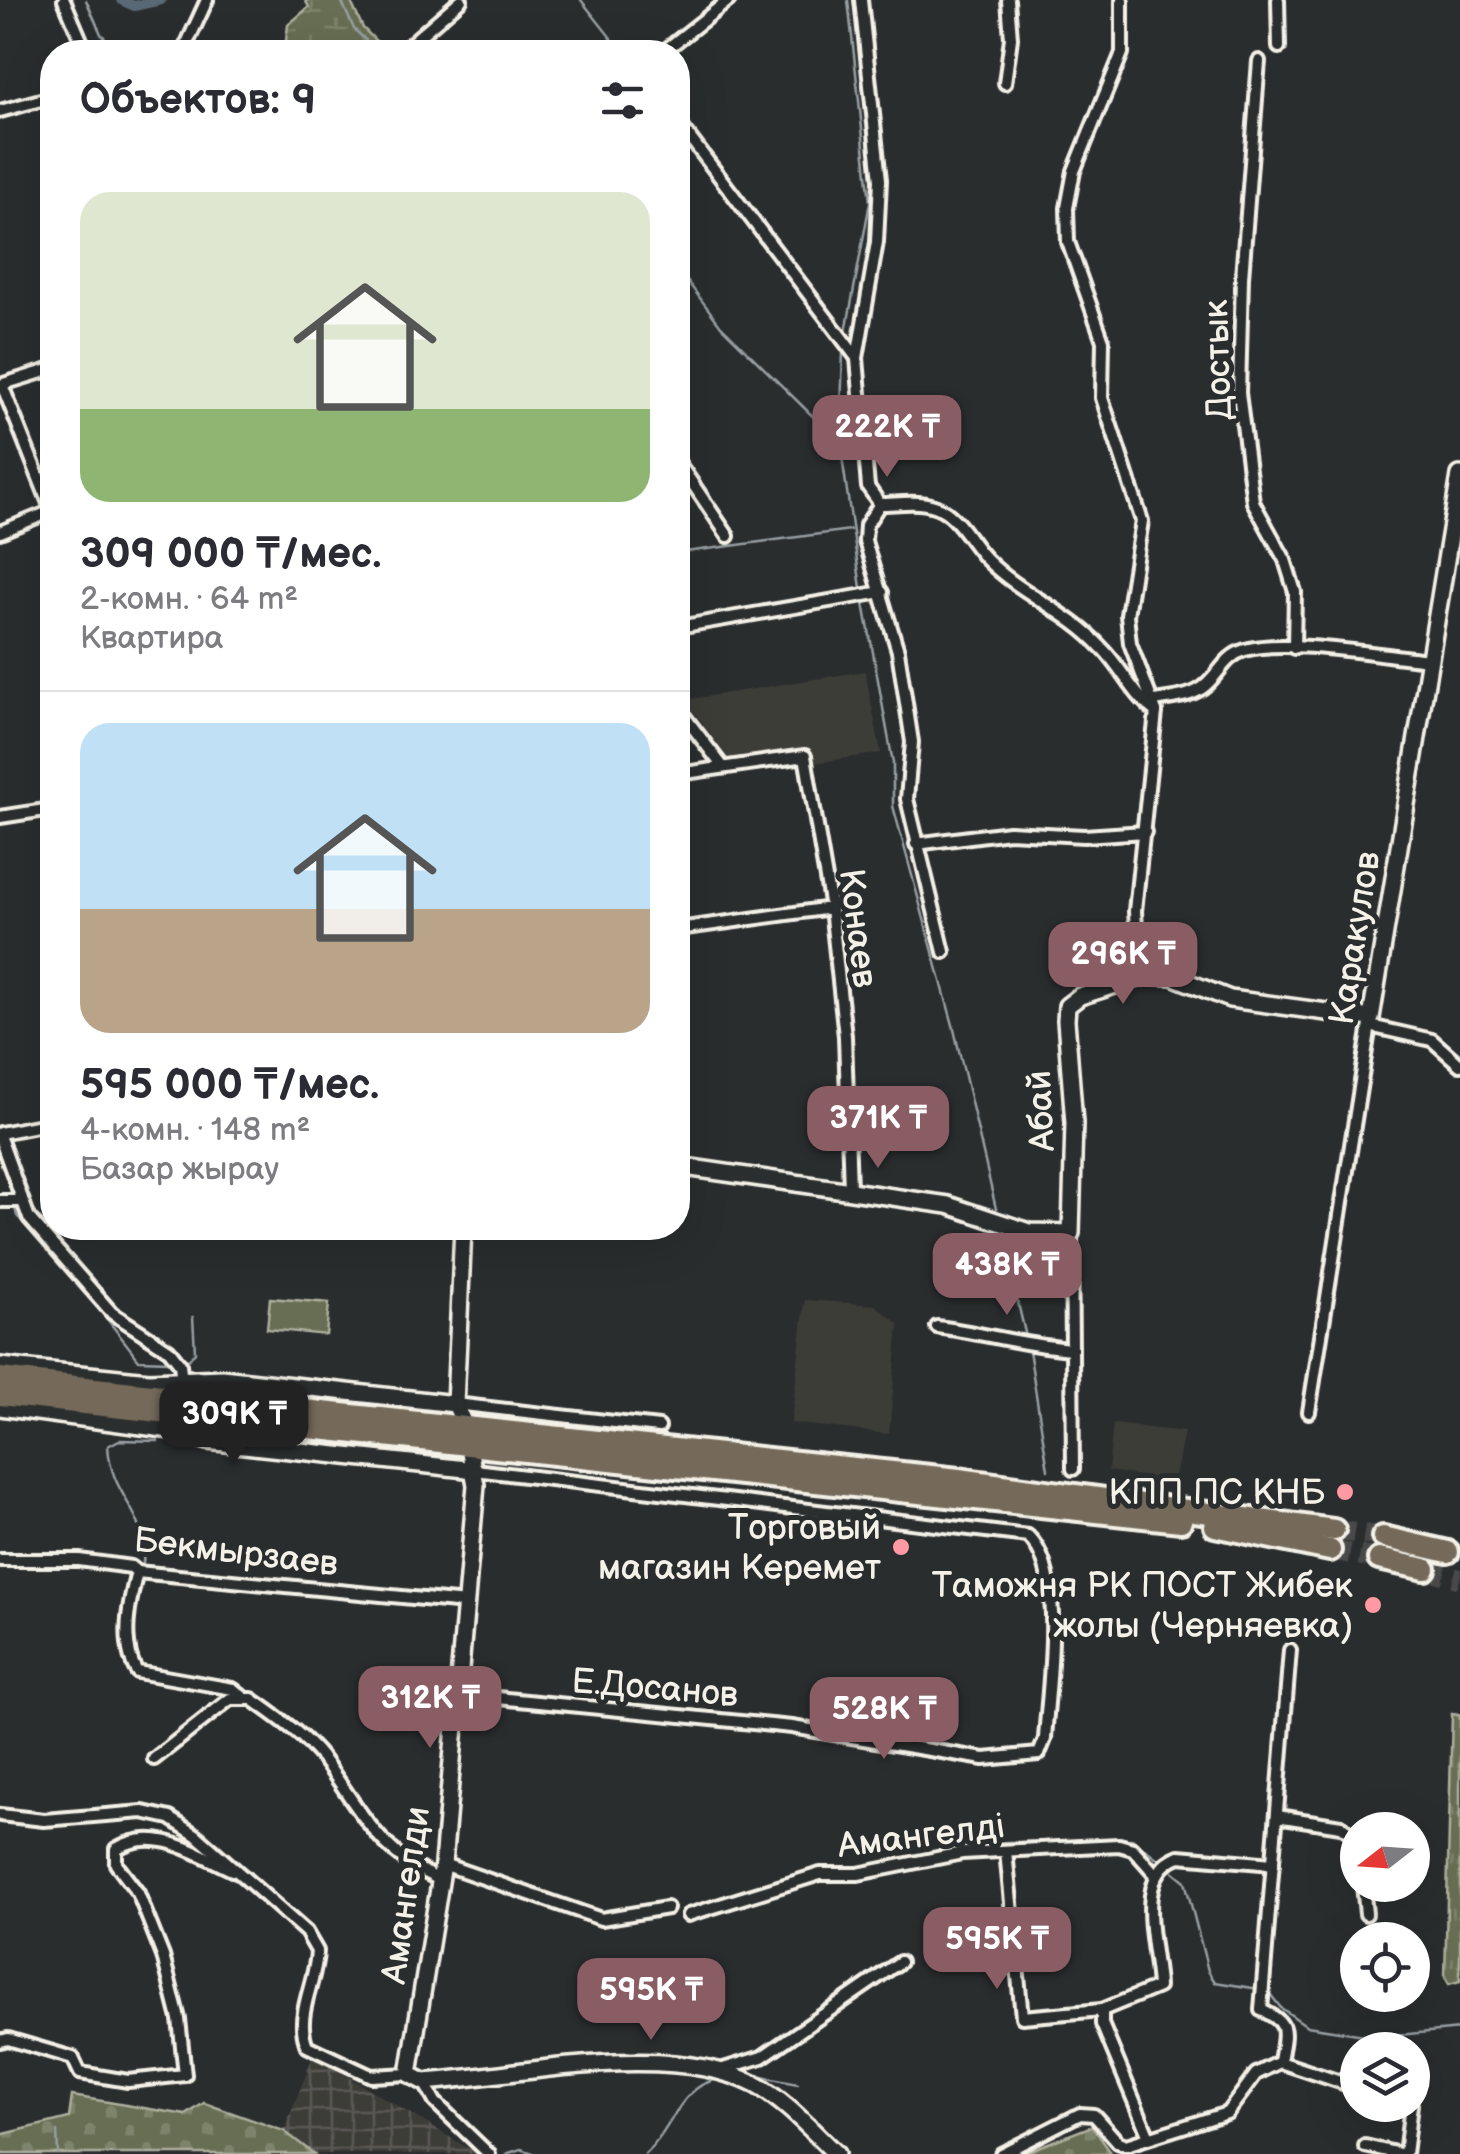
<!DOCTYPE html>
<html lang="ru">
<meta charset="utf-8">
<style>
body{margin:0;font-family:"Balsamiq Sans",sans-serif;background:#f7f7f7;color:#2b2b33;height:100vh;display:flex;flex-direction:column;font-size:38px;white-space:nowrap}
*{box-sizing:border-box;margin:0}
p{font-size:32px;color:#7c7c81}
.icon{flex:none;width:55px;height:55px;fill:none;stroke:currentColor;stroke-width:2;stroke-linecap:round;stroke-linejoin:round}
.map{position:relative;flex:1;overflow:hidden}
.panel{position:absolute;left:40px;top:40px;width:650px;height:1200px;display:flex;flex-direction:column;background:#fff;border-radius:40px;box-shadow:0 10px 40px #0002}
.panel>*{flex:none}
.needle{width:65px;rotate:253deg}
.fabs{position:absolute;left:1340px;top:1812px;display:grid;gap:20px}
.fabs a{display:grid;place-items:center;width:90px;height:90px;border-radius:50%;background:#fff;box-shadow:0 10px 40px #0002;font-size:50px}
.price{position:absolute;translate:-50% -85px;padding:0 22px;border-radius:20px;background:#8a5d65;color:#fff;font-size:32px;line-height:65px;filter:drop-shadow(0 2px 5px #0008)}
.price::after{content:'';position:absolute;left:50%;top:60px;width:30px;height:22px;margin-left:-15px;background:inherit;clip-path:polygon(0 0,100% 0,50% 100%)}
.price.on{background:#222;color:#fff}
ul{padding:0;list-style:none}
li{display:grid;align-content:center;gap:20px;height:530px;padding:0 40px}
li+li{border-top:2px solid #e1e1e2}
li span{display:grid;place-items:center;height:310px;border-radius:30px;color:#555}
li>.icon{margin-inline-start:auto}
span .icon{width:180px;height:180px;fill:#fffc;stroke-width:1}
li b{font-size:42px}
h2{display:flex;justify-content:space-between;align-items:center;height:120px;padding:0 40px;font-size:42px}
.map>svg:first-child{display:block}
.built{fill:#3d3c38}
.industrial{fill:url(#industrial-grid)}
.grass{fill:url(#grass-tufts);stroke:#aeb09e;stroke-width:2.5}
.wetland{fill:url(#wetland-marsh);stroke:#aeb09e;stroke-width:2.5}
.cemetery{fill:url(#cemetery-stones);stroke:#aeb09e;stroke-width:2.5}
.pitch{fill:#686e53;stroke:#aeb09e;stroke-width:2.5}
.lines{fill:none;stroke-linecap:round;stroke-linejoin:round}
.stream{stroke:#979fa3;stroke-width:2.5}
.canal{stroke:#596875;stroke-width:10}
.highway-tunnel{stroke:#484a4a;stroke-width:20;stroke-dasharray:20 10;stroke-linecap:butt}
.street-casing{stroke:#f4f1e8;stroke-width:18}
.secondary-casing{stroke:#f4f1e8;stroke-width:22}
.highway-casing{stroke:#f4f1e8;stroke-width:28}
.street{stroke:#2a2d2e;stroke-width:10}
.secondary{stroke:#2a2d2e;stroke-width:15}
.highway{stroke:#746a5a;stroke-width:20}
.poi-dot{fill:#ff9aa2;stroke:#2a2d2e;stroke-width:4}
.labels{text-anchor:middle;stroke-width:10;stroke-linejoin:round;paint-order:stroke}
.street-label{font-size:35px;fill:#f4f1e8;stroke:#2a2d2e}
.poi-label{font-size:35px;fill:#f4f1e8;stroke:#2a2d2e;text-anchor:end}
</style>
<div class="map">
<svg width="1460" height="2154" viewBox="0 0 1460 2154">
<defs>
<pattern id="industrial-grid" width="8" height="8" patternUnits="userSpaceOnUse" patternTransform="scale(2.5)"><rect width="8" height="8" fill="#3d3c38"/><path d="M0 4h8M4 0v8" fill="none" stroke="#5a5955"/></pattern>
<pattern id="grass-tufts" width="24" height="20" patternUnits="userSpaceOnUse" patternTransform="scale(2.5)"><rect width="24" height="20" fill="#686e53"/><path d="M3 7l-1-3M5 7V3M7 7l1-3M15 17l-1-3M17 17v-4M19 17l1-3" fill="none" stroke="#7e836c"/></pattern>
<pattern id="wetland-marsh" width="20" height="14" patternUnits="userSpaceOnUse" patternTransform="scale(2.5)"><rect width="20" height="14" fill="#686e53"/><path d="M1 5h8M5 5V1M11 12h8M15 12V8" fill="none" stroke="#7e836c"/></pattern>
<pattern id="cemetery-stones" width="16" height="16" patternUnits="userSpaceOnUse" patternTransform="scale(2.5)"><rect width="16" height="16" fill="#686e53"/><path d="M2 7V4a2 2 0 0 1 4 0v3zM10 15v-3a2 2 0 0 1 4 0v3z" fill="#7e836c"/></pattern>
</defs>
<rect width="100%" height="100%" fill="#2a2d2e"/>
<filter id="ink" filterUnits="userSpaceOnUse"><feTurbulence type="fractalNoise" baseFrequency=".01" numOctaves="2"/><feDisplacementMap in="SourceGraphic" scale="20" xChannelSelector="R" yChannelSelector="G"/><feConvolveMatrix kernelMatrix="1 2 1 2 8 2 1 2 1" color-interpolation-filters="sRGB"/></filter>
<g filter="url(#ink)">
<g class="built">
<path d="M865 671 881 753 814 763 809 749 729 759 685 700Z"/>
<path d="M805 1300 875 1305 899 1324 889 1434 791 1423Z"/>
<path d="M1113 1424 1184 1432 1174 1481 1108 1471Z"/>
</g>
<path class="industrial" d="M313 2056 478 2154H314L284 2131Z"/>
<path class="grass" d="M1452 1714 1460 1715V1981L1449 1984 1445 1977Z"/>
<path class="wetland" d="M305 0H350L363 28 380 45 377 52H294L286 40 288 25 309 7Z"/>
<g class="cemetery">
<path d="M72 2096 186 2115 204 2103 284 2131 314 2154H0V2135L69 2118Z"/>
<path d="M1092 2126 1112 2154H1020Z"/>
</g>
<path class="pitch" d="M270 1298 329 1303 326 1335 267 1329Z"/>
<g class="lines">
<g class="stream">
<path d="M86 0 101 34 119 52"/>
<path d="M341 0 354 29 378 52"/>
<path d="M581 0 622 52"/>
<path d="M678 269 721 326 840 443"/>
<path d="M846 332 870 202 848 0"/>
<path d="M843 350 840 443 861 588"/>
<path d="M678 553 850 530"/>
<path d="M864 603 893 763V806L953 1025 997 1213"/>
<path d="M0 1154 12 1196"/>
<path d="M14 1204 17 1216 82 1287 139 1360 169 1361"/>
<path d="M1001 1231 1026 1337"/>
<path d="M1029 1350 1048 1470"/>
<path d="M187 1362 195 1352 193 1317"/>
<path d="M143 1563C149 1509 111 1500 108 1446L119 1440 158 1441"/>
<path d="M972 1843 1132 1839 1162 1862"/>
<path d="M1168 1867 1185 1881 1208 1971 1215 1982 1259 1989"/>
<path d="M1267 1990 1281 2008 1307 2026 1364 2035"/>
<path d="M1388 2036 1460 2029"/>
<path d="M746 2074 798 2084"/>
<path d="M57 2132 58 2154"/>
<path d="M506 2154 521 2149 536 2154"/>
<path d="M645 2154C673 2130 678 2087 718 2079"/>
</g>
<path class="canal" d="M121 0 134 6 161 0"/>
<g class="highway-tunnel">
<path d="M1334 1530 1383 1537"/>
<path d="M1330 1550 1379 1559"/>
<path d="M1425 1569 1460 1579"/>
</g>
<g class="street-casing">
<g id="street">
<path d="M64 0 86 52"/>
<path d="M861 0 880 180 877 242 857 358 868 487 880 504 866 525 865 541 898 651 912 742 907 799 944 952"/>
<path d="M1122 0V53L1074 171 1067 208 1068 242 1103 341 1102 398 1142 521 1127 615 1130 643 1156 712 1135 911 1139 977"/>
<path d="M1278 0 1279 47"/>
<path d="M183 52 207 0"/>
<path d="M401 52 461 0"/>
<path d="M663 52 729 0"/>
<path d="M1259 61 1242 277 1239 393 1253 502 1285 560 1295 592 1294 648"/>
<path d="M1005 83 1011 38 1008 0"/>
<path d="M0 111 52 97"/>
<path d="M678 122 857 358"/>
<path d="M0 385 52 369"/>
<path d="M678 462 728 536"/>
<path d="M880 504C899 504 923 499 941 509 961 520 971 544 987 560 1022 595 1068 611 1102 648 1122 668 1133 695 1156 712"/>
<path d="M0 532 52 511 2 385"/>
<path d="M678 627 882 592"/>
<path d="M1155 701C1171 698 1193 697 1206 685 1221 672 1225 656 1245 650 1286 638 1385 656 1431 660"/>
<path d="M678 708 723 767"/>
<path d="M678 774 805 756 831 908 845 1036 850 1190"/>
<path d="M0 817 52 809"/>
<path d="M916 844 1009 832 1084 836 1145 832"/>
<path d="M678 929 831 908"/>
<path d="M1370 1026 1432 1040 1460 1065"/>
<path d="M0 1133 52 1123"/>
<path d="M0 1138 29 1218 112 1313 169 1350 180 1364 182 1382"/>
<path d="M0 1201H19"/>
<path d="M1071 1233 1073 1469"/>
<path d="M937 1327C983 1333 1026 1346 1072 1349"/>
<path d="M455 1404 659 1427"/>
<path d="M1309 1412 1371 1018"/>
<path d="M0 1560H79L131 1567 137 1572 466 1603"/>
<path d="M137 1572C129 1603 120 1643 137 1672L233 1689 243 1697"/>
<path d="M457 1694 792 1727 984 1759 1039 1754 1045 1739C1048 1688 1067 1572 1028 1536L475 1470"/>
<path d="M154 1759 230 1699H252C277 1717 304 1735 323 1759 362 1811 376 1851 440 1880"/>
<path d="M0 1815 44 1820 143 1812 170 1818 196 1835 306 1932 317 1951C316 1983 294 2015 307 2046L371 2076 409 2074"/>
<path d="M1277 1816 1341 1826 1358 1838"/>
<path d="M1006 1851 1022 2017 1102 2010"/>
<path d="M443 1864 601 1919 667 1908"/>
<path d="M1363 1885 1366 1914"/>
<path d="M688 1915 820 1874H858L962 1853 1119 1845 1133 1849 1156 1875"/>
<path d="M0 2041 8 2039 73 2058 80 2073 128 2081 185 2075 179 2019 163 1956 138 1893 116 1864V1849C155 1825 195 1853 232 1870"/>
<path d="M1280 2062C1284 2033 1292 2023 1261 2010L1290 1650"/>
<path d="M1280 2062 1358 2088"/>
<path d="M720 2070 762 2057 900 1962"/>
<path d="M424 2082 435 2102 489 2154"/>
<path d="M1149 2137 1102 2024V2010L1158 1987C1157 1949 1131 1874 1179 1856L1273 1864"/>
<path d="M1365 2146 1400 2154"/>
<path d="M1001 2154 1080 2114 1094 2115 1118 2142 1126 2145 1227 2113 1256 2074 1280 2062"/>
<path d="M1405 2154 1411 2105"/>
</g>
</g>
<g class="secondary-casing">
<g id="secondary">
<path d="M678 1166 948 1205 1029 1232 1071 1233 1074 1123 1066 1020 1067 1006 1080 996 1147 975 1172 976 1230 999 1371 1018 1460 475"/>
<path d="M463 1228 455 1404 465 1426 476 1485 443 1864 409 2074 424 2082C518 2076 668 2040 754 2084 786 2101 810 2129 836 2154"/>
<path d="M0 1366 149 1381 222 1378 455 1404"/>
<path d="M0 1407 179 1431 207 1441 475 1470"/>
</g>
</g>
<g class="highway-casing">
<g id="highway">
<path d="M0 1378 959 1479 1334 1530"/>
<path d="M0 1395 1181 1521"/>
<path d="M1215 1526 1330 1550"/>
<path d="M1383 1537 1448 1552"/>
<path d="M1379 1559 1425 1569"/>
</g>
</g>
<use href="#street" class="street"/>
<use href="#secondary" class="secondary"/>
<use href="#highway" class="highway"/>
</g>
</g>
<g class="poi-dot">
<circle cx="1345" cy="1492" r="10"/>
<circle cx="901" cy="1547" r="10"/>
<circle cx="1373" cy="1605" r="10"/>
</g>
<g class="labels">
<g class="street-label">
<text transform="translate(1217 360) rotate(-92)" y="12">Достык</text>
<text transform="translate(859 928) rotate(83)" y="12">Конаев</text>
<text transform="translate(1354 938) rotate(-81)" y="12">Каракулов</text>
<text transform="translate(1040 1111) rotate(-93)" y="12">Абай</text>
<text transform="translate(236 1551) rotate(7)" y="12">Бекмырзаев</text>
<text transform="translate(655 1687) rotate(5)" y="12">Е.Досанов</text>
<text transform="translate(921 1835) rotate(-7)" y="12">Амангелді</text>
<text transform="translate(405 1895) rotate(-82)" y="12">Амангелди</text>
</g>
<g class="poi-label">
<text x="1325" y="1504">КПП ПС КНБ</text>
<text x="881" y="1539">Торговый<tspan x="881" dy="40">магазин Керемет</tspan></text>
<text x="1353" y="1597">Таможня РК ПОСТ Жибек<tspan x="1353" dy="40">жолы (Черняевка)</tspan></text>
</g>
</g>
</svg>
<div class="fabs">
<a><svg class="needle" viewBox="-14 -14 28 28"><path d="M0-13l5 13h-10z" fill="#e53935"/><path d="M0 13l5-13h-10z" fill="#7c7c81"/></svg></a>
<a><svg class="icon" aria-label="locate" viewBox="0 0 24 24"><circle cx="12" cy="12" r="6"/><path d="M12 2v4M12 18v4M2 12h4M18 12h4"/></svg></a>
<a><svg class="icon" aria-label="layers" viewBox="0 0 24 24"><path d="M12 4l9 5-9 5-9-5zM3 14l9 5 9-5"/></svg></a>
</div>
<b class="price" style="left:887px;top:480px">222K ₸</b>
<b class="price" style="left:1123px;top:1007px">296K ₸</b>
<b class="price" style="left:878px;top:1171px">371K ₸</b>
<b class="price" style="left:1007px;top:1318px">438K ₸</b>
<b class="price on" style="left:234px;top:1467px">309K ₸</b>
<b class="price" style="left:430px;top:1751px">312K ₸</b>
<b class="price" style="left:884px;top:1762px">528K ₸</b>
<b class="price" style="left:997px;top:1992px">595K ₸</b>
<b class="price" style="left:651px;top:2043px">595K ₸</b>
<section class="panel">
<h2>Объектов: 9<svg class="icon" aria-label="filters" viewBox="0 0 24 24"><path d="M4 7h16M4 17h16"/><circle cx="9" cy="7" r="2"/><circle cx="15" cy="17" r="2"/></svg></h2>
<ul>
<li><span style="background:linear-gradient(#dfe7d0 70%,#8fb573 0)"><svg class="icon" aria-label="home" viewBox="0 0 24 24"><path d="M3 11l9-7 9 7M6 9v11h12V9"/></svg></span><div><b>309 000 ₸/мес.</b><p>2-комн. · 64 m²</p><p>Квартира</p></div></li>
<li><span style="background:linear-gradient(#bfe0f5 60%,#b9a48a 0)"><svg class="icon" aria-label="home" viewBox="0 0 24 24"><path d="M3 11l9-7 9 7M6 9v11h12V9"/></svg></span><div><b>595 000 ₸/мес.</b><p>4-комн. · 148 m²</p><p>Базар жырау</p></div></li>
</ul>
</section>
</div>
